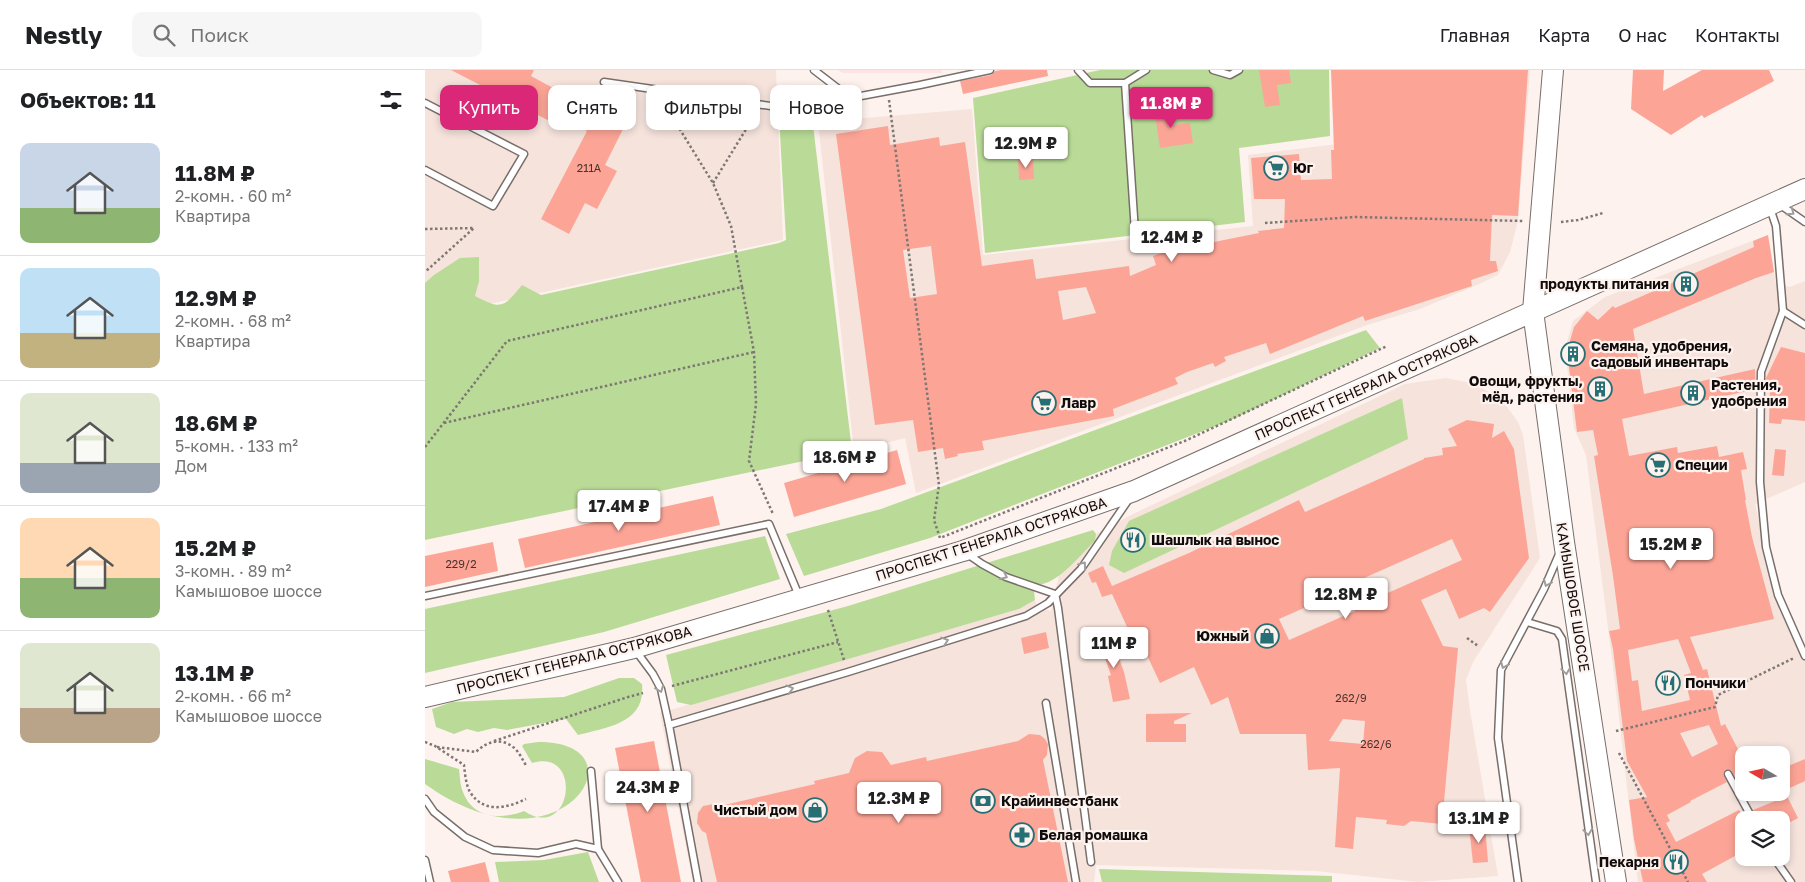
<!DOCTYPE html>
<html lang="ru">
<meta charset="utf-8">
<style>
body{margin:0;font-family:"Golos Text",sans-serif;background:#f6f6f6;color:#202124;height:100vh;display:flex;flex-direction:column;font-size:19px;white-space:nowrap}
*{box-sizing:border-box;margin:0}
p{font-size:16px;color:#757577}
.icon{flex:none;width:28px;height:28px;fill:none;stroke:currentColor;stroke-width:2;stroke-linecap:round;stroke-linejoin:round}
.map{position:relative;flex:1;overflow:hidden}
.side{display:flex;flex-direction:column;background:#fff;width:425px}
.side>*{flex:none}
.top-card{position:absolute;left:15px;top:15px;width:475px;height:45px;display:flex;gap:10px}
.needle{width:32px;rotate:279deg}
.fabs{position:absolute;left:1310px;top:676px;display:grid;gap:10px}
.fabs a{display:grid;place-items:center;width:55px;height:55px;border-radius:10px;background:#fff;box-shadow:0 2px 8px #0003;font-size:25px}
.price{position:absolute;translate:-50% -42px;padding:0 11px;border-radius:5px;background:#fff;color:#222;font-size:16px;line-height:32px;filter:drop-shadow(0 1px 2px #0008)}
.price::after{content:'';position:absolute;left:50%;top:30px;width:15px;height:11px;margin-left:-8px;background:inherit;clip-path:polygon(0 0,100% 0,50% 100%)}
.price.on{background:#db2777;color:#fff}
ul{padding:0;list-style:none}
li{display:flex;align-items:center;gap:15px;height:125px;padding:0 20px}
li+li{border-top:1px solid #e0e0e0}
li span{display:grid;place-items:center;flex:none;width:140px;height:100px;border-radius:10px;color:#555}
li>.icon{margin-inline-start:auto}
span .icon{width:60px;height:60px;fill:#fffc;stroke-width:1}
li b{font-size:21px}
h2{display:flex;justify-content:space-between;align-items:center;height:60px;padding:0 20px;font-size:21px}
.tag{padding:0 18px;border-radius:10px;background:#fff;box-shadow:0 2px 8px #0003;font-size:18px;line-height:45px}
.tag.on{background:#db2777;color:#fff}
header{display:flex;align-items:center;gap:30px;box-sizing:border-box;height:70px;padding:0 25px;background:#fff;border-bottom:1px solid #e0e0e0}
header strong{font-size:24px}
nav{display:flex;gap:28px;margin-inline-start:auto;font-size:18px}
.search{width:350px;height:45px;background:#f6f6f6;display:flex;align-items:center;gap:12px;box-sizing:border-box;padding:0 18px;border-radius:10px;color:#757577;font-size:19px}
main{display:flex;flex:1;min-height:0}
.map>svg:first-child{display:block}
.built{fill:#f5e3dc;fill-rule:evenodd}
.industrial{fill:#ffe3e4}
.green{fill:#b9db97}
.building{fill:#fca597;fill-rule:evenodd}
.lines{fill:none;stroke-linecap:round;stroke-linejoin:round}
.lane-casing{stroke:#786e6a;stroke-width:9}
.primary-casing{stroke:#786e6a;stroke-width:22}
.path{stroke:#7e7774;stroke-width:2.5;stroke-dasharray:2.5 2.5;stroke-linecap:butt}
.lane{stroke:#fff;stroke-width:6}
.primary{stroke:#fff;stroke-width:20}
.oneway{stroke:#9f9e9d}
.labels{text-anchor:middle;stroke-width:4.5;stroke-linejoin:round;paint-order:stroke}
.number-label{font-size:11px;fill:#4b322e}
.poi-label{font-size:14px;font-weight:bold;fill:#100c0b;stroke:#fef2ee;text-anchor:start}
.street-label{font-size:14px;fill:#100c0b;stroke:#fef2ee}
</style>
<header>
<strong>Nestly</strong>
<div class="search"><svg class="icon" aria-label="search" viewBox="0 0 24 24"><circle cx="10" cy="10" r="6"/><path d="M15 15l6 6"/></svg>Поиск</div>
<nav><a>Главная</a><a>Карта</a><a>О нас</a><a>Контакты</a></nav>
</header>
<main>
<section class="side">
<h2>Объектов: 11<svg class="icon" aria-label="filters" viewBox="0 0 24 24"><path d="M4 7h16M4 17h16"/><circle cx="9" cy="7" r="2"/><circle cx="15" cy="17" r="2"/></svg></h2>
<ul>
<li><span style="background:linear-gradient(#c9d6e8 65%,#8fb573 0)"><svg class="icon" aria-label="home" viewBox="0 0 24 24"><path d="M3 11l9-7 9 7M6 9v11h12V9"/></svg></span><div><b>11.8M ₽</b><p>2-комн. · 60 m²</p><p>Квартира</p></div></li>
<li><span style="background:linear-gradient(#bfe0f5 65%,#c2b280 0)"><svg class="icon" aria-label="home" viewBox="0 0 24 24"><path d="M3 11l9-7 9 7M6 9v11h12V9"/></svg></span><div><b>12.9M ₽</b><p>2-комн. · 68 m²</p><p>Квартира</p></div></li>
<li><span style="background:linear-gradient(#dfe7d0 70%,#9aa5b1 0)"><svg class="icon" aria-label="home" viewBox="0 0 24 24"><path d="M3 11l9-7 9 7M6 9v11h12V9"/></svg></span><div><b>18.6M ₽</b><p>5-комн. · 133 m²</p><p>Дом</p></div></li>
<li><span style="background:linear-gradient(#ffd9b3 60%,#8fb573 0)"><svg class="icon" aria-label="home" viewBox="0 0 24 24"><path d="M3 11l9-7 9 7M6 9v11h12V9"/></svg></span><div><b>15.2M ₽</b><p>3-комн. · 89 m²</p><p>Камышовое шоссе</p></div></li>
<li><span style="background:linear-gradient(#dfe7d0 65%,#b9a48a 0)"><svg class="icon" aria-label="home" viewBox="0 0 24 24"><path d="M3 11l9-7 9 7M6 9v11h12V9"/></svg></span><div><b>13.1M ₽</b><p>2-комн. · 66 m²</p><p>Камышовое шоссе</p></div></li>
</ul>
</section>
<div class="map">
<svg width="1380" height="812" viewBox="0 0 1380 812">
<rect width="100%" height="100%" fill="#fef2ee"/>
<g class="built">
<path d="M0 0H351L358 170 0 248Z"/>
<path d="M912 0H1105L1093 151 1085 182 1073 205 1052 215 995 239 942 255 491 423 480 368 429 381 393 52 547 39 558 185 828 156 823 85 913 74Z"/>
<path d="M1343 165 1351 214 1365 217 1380 211V412L1330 434 1351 522 1379 583 1380 590V812H1213L1190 613 1161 385 1149 358 1140 279 1148 251 1180 227ZM1319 685H1356V722H1319ZM1319 750H1356V788H1319Z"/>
<path d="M1021 308 1050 314 1066 323 1082 337 1093 352 1098 365 1115 488 1048 592 1041 610 1045 640 1073 806 993 812 891 801 671 795 669 812H268L235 643 594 539 610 530 612 537 626 541 634 505 670 471 671 464 704 446 980 314Z"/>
</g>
<path class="industrial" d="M413 0H517V3H418Z"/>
<g class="green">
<path d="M675 0H904L905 66 814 78 820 152 560 183 548 28Z"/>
<path d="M354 46 388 55 427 381 0 470V213L9 205 35 188 54 187V211L50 226C77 240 78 238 97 215L116 225 354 173 361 170Z"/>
<path d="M941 260 955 278 806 350 505 468 379 506 361 464 456 439Z"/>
<path d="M977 328 983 369 699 503 684 495 687 481 704 451Z"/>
<path d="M668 460 671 464 670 471C655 485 634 513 613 515L609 521 610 530 594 539 266 635 252 632 241 585 423 536Z"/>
<path d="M340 466 355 509 179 562 0 603V539Z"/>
<path d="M194 608H209L217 614C221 654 181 657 153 665L141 649 82 660 69 658 53 662 42 659 29 664 11 657 7 639 27 632 139 627Z"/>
<path d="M113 672C223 671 137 812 0 714V689L34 699C35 707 35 715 38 722 48 749 76 750 99 741 147 773 159 677 107 693L97 676 99 674Z"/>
<path d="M163 782 174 812H74L70 792 119 790Z"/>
<path d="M674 799 907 806V812H677Z"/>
</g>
<g class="building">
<path d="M26 0H109L106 6 174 43 181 28 208 39 180 95 192 101 172 139 160 133 144 164 116 149 162 61 138 48 134 56Z"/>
<path d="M576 0H622L623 6 538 24 535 11 566 5 570 1Z"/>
<path d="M834 0H864L866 13 852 15 855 35 840 37Z"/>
<path d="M906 0H1103L1093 146 1067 145 1065 191H1071L1073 201 1046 210 1047 216 940 251 938 246 845 284 841 273 799 287 801 291 790 297 788 293 762 302 750 308 753 314 688 339 689 346 557 371 559 380 532 384 533 386 520 389 518 378 493 382 488 350 450 355 411 64 463 56 465 75 514 67 515 76 540 72 557 196 608 189 611 209 704 196 705 206 731 195 728 186 756 176 757 180 774 175 834 163 833 161 859 158 860 129H829L826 88 874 84 876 110 907 109 906 80H909ZM506 176 512 224 485 228 478 180ZM661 217 671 243 638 250 633 221Z"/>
<path d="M1208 0H1239L1238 21 1277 0H1344L1349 11 1279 48 1277 45 1246 65 1206 39Z"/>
<path d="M744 35 748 55 765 53 768 73 735 78 729 38Z"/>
<path d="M623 58H642L643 75 624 76Z"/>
<path d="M593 88H608L609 109 594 110Z"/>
<path d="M1343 165 1349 202 1331 208 1208 259 1219 324 1330 299 1331 319 1197 349 1204 386 1252 377 1253 383 1292 376 1294 387 1318 382 1322 399 1316 400 1321 430H1320L1327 467 1349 549 1265 567 1278 600 1282 599 1296 656 1300 654 1319 691V704L1311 708 1306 700H1300L1298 704 1302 712 1265 731 1266 732 1242 745 1245 751 1241 753 1251 772 1314 740 1317 744H1319L1322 750H1319V781L1277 804 1282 812H1218L1209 769 1204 730 1222 727 1202 691 1188 579 1184 561 1195 559 1188 506 1169 386 1173 385 1168 360 1152 362 1142 281 1149 257 1162 241 1173 250 1188 236 1190 238 1329 177 1328 171ZM1253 569 1266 603 1259 605 1265 630 1217 641 1213 610 1207 611 1203 580ZM1284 655 1293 674 1267 687 1255 663Z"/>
<path d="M1356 277 1380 283V351L1357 349 1356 354 1344 353 1345 316 1341 317V308Z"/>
<path d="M1042 350 1069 354 1067 368 1079 361 1089 379 1104 488 1065 542 1059 538 1034 549 1021 519 996 530 1018 576 1033 578 1017 754 986 751 979 756 961 754 962 750 931 747 928 779 910 777 915 698 883 700 881 664H815L803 627 786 635 769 597 735 613 719 579 717 580 706 557 703 559 687 524 677 527 671 512 667 513 663 503 678 496 687 516 764 483 874 430 880 442 999 389V388L1018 385 1017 378 1032 376 1023 359ZM1027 469 1037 490 929 538 930 541 864 570 854 549 913 523 912 520ZM918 649 940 651 938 674 904 671Z"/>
<path d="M1350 379 1361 380 1359 406 1347 405Z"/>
<path d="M472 380 481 414 369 447 359 413Z"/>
<path d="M288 426 295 455 100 498 93 469Z"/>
<path d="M68 472 73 501 0 517V486Z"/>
<path d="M621 562 624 578 599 584 596 568Z"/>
<path d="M684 562 699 602 705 629 688 632 683 606 686 605 672 566Z"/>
<path d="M767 643 749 651V654H761V672H721V644Z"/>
<path d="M604 664 615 665 620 669 623 674 622 685 618 690 643 812H292L281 763 277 761 272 753 273 743 278 736 289 734 295 736 390 714 389 711 424 703 430 688 442 681 457 682 466 695 501 687 502 691 593 671Z"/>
<path d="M229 671 256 812H216L190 678Z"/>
<path d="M1380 689V711L1356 722V699Z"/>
<path d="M1362 726 1373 748 1356 757V750H1333L1328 740Z"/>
<path d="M1060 755 1063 792 1048 793 1044 757Z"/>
<path d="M60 792 65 812H26L23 801Z"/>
</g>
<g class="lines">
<g class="lane-casing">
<g id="lane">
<path d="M389 0 415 20 421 29"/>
<path d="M653 0 665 13H700L711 177"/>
<path d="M788 0 805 5 814 0"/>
<path d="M179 12 366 39 495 15 565 0"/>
<path d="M700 13 721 0"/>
<path d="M0 33 99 84 68 136 0 100"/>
<path d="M1354 134 1380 152"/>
<path d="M1345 138 1351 156 1358 241 1336 302 1335 412 1341 477 1353 525 1380 586"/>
<path d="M1358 241 1380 255"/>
<path d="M541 483 557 494 581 507 630 524 633 538 666 792"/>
<path d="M0 526 344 454 374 526"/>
<path d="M1102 552 1132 561 1137 569 1171 812"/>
<path d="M211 581 228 604 236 619 244 655 423 602 601 546 623 533 656 499 704 429"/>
<path d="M621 633 651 812"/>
<path d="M244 655 273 812"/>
<path d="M166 701 173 779"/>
<path d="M1303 704 1328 750"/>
<path d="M0 729 9 742 40 767 68 780 113 783 151 774 173 779 193 812"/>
<path d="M1349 788 1366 812"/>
<path d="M0 790 5 812"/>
<path d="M1093 812 1073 668 1076 600 1119 519 1135 482"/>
</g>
</g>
<g class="primary-casing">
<g id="primary">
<path d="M1128 0 1108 241 1139 472 1191 812"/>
<path d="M0 627 209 578 538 481 709 421 1380 119"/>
</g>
</g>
<g class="path">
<path d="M464 30 514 415 509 450 515 468 762 370 962 276"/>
<path d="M288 113 331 43"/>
<path d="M1136 152 1153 150 1178 143"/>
<path d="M840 153 930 147 1098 151"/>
<path d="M0 159 49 158 0 202"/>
<path d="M317 217 329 282 331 334 324 391 348 444"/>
<path d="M19 353 329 282"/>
<path d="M0 377 82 271 317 217 306 156 288 113 254 58 320 44"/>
<path d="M403 540 419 590"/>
<path d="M1042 568 1053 576"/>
<path d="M247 616 413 572"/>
<path d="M1191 661 1290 637 1293 625 1369 588"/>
<path d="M69 671 203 627 218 623"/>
<path d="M0 672 10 676 39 695C40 704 41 715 45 722 59 744 82 738 101 729"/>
<path d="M12 677 51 682C61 672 75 667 88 677 94 681 98 691 102 697"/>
<path d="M1194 683 1263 812"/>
</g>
<use href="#lane" class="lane"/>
<use href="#primary" class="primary"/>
</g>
<defs><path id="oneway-chevron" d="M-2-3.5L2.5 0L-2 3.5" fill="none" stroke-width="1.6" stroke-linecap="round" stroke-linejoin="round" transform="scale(1.25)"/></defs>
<g class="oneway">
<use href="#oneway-chevron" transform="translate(1366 142) rotate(35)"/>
<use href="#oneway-chevron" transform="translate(658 495) rotate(-53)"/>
<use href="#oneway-chevron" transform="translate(579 506) rotate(25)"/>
<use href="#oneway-chevron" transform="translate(1122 513) rotate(113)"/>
<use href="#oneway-chevron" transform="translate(520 571) rotate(-18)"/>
<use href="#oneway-chevron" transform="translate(1079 595) rotate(113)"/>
<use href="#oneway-chevron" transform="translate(1141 601) rotate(82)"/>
<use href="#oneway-chevron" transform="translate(235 619) rotate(69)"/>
<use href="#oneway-chevron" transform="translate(365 619) rotate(-16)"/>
<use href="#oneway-chevron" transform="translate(1163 762) rotate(82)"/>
</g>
<defs>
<g id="supermarket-ring" transform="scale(1.25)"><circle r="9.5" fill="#fef2ee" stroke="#267075" stroke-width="1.5"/><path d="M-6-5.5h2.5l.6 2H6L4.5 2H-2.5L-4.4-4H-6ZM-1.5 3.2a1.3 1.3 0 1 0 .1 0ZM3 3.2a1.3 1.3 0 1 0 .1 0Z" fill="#267075"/></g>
<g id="building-ring" transform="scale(1.25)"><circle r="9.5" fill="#fef2ee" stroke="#267075" stroke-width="1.5"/><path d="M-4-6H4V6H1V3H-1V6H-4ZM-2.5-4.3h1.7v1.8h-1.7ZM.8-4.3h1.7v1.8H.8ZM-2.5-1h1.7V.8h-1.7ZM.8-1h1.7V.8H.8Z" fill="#267075"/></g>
<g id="restaurant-ring" transform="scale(1.25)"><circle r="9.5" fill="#fef2ee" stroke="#267075" stroke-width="1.5"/><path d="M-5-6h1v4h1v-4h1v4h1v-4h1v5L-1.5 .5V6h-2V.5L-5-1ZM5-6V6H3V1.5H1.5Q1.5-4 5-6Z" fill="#267075"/></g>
<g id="shop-ring" transform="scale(1.25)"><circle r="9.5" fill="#fef2ee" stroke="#267075" stroke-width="1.5"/><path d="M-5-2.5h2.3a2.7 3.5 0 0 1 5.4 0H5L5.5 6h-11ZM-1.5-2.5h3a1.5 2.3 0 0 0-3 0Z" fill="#267075"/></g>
<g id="bank-ring" transform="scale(1.25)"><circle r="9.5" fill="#fef2ee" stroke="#267075" stroke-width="1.5"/><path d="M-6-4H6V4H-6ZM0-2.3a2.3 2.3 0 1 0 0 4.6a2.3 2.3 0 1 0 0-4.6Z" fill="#267075"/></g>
<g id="pharmacy-ring" transform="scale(1.25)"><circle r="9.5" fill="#fef2ee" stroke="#267075" stroke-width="1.5"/><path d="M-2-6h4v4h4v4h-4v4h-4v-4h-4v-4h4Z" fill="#267075"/></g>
</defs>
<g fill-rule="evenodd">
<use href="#supermarket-ring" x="851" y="98"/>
<use href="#building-ring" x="1261" y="214"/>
<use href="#building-ring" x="1148" y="284"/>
<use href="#building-ring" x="1175" y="319"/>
<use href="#building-ring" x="1268" y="323"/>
<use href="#supermarket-ring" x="619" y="333"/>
<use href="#supermarket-ring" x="1233" y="395"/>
<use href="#restaurant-ring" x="708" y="470"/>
<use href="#shop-ring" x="842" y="566"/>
<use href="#restaurant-ring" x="1243" y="613"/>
<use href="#bank-ring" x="558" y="731"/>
<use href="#shop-ring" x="390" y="740"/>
<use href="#pharmacy-ring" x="597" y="765"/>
<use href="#restaurant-ring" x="1251" y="792"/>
</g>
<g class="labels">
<g class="number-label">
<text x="164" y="102">211А</text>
<text x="36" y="498">229/2</text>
<text x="926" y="632">262/9</text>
<text x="951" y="678">262/6</text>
</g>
<g class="poi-label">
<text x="868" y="103">Юг</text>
<text x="1244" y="219" text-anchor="end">продукты питания</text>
<text x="1166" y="281">Семяна, удобрения,<tspan x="1166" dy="16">садовый инвентарь</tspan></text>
<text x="1158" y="316" text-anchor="end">Овощи, фрукты,<tspan x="1158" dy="16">мёд, растения</tspan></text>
<text x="1286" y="320">Растения,<tspan x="1286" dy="16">удобрения</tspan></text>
<text x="636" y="338">Лавр</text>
<text x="1250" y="400">Специи</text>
<text x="726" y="475">Шашлык на вынос</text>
<text x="824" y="571" text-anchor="end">Южный</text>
<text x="1260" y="618">Пончики</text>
<text x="576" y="736">Крайинвестбанк</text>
<text x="372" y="745" text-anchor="end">Чистый дом</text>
<text x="614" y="770">Белая ромашка</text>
<text x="1234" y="797" text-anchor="end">Пекарня</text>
</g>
<g class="street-label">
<text transform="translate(941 317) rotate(-24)" y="5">ПРОСПЕКТ ГЕНЕРАЛА ОСТРЯКОВА</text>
<text transform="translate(566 469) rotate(-18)" y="5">ПРОСПЕКТ ГЕНЕРАЛА ОСТРЯКОВА</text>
<text transform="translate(1148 527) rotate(81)" y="5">КАМЫШОВОЕ ШОССЕ</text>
<text transform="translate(149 590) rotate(-14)" y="5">ПРОСПЕКТ ГЕНЕРАЛА ОСТРЯКОВА</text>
</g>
</g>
</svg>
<div class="fabs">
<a><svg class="needle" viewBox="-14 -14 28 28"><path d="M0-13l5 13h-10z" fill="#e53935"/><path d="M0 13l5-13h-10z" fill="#757577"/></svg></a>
<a><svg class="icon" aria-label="layers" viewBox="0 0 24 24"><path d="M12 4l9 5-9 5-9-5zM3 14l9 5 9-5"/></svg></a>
</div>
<b class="price on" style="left:746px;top:59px">11.8M ₽</b>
<b class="price" style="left:601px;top:99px">12.9M ₽</b>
<b class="price" style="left:747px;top:193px">12.4M ₽</b>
<b class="price" style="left:420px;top:413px">18.6M ₽</b>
<b class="price" style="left:194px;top:462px">17.4M ₽</b>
<b class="price" style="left:1246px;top:500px">15.2M ₽</b>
<b class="price" style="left:921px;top:550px">12.8M ₽</b>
<b class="price" style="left:689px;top:599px">11M ₽</b>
<b class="price" style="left:223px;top:743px">24.3M ₽</b>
<b class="price" style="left:474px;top:754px">12.3M ₽</b>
<b class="price" style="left:1054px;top:774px">13.1M ₽</b>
<div class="top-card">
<a class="tag on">Купить</a>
<a class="tag">Снять</a>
<a class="tag">Фильтры</a>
<a class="tag">Новое</a>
</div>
</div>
</main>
